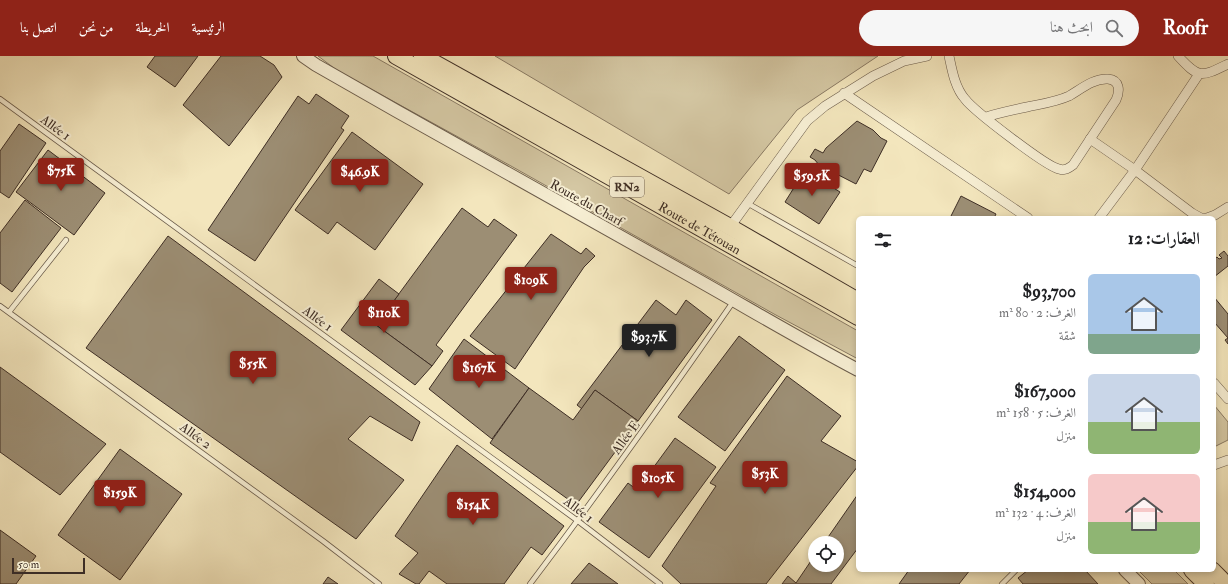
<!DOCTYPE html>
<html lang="ar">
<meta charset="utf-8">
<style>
body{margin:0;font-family:"IM FELL Double Pica",Amiri,serif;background:#f6f6f6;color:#202124;direction:rtl;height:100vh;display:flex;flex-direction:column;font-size:15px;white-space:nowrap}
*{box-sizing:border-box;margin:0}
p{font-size:13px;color:#757577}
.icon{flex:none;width:22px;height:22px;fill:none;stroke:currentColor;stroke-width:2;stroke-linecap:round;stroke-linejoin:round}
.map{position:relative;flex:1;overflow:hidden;direction:ltr}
.drawer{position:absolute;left:856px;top:160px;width:360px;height:356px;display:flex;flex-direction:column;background:#fff;border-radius:6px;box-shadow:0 2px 6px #0003;direction:rtl}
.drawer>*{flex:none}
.buttons{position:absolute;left:808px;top:480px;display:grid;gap:8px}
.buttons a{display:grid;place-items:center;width:36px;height:36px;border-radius:50%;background:#fff;box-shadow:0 2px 6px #0003;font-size:20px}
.scale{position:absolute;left:12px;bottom:10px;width:73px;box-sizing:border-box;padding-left:4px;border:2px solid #3e2e25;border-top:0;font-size:11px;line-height:14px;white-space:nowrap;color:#3e2e25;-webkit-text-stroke:3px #f7efd4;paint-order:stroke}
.price{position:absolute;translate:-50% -34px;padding:0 9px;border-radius:4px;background:#8f2418;color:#fff;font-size:13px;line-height:26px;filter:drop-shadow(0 1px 2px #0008)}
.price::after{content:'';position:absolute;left:50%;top:24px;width:12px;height:9px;margin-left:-6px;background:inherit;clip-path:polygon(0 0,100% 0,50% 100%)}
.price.current{background:#222;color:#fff}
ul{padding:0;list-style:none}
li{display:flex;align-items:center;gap:12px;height:100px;padding:0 16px}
li span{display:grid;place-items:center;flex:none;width:112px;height:80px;border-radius:6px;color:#555}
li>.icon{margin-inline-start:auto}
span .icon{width:48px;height:48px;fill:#fffc;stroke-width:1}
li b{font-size:17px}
h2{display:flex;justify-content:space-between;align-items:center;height:48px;padding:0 16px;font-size:17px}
header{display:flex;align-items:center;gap:24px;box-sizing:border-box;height:56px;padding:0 20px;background:#8f2418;color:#fff}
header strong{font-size:19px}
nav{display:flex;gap:22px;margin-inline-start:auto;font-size:14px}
.search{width:280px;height:36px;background:#f6f6f6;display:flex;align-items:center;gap:10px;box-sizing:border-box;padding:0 14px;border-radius:22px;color:#757577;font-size:15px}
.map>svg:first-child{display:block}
.green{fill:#d4c7a3;stroke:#897a64}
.building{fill:#9c8e74;stroke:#3e2e25}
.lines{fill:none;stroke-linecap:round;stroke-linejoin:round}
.service-casing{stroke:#6b5c4b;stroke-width:6}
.minor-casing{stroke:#6b5c4b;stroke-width:10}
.tertiary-casing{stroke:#6b5c4b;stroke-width:14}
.trunk-casing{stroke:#3e2e25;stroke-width:18}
.service{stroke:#f7efd4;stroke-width:4.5}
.minor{stroke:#f7efd4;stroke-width:9}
.tertiary{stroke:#f7efd4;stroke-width:12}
.trunk{stroke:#f3e6bd;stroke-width:16}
.labels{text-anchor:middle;stroke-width:4;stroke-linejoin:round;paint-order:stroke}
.shield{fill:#f7efd4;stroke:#76685a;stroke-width:1}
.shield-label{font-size:12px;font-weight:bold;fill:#3e2e25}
.street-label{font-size:13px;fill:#3e2e25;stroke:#f7efd4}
</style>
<header>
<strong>Roofr</strong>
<div class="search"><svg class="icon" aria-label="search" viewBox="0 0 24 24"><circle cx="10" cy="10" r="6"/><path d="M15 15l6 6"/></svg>ابحث هنا</div>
<nav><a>الرئيسية</a><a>الخريطة</a><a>من نحن</a><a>اتصل بنا</a></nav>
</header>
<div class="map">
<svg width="1228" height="528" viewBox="0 0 1228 528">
<rect width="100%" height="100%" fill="#f3e6bd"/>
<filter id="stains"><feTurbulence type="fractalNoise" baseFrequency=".005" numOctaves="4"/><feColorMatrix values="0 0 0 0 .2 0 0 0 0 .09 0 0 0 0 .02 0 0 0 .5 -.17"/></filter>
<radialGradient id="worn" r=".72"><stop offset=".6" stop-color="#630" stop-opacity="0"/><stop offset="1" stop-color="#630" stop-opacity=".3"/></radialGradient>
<g class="green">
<path d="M318 0H373L858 275V303L774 258 511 110 338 15Z"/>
<path d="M495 0H878L797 54 729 138Z"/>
<path d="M1214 349 1228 366V384L1214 391Z"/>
<path d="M1138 514H1174L1188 528H1152Z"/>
</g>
<g class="building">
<path d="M155 0H198L175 31 147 11Z"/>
<path d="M221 0H260L274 9 282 21 229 90 183 49Z"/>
<path d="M316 38 349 60 341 72 344 74 255 205 208 174 298 40 309 48Z"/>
<path d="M857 65 873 74 881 82 887 85 871 116 864 113 856 128 819 109 815 104 810 101 815 93 823 97 826 92Z"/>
<path d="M19 68 46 87 9 142 0 136V95Z"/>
<path d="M352 76 423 128 375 194 337 166 328 178 295 154Z"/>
<path d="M48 94 105 137 74 179 16 136Z"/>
<path d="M805 114 840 136 819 168 785 146Z"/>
<path d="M961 140 996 158 994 162H950Z"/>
<path d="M25 144 61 172 12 236 0 227V177Z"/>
<path d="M462 152 488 171 494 163 517 179 436 289 443 295 432 310 376 269Z"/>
<path d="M551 178 581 198 586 192 595 200 584 211 515 313 470 280Z"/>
<path d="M168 180 420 366 412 385 370 360 348 383 404 424 356 483 86 292Z"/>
<path d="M1224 195 1228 200V210L1214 221V203L1217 201 1219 203 1222 202 1219 199Z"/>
<path d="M379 223 399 238 376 269 432 310 415 329 341 274Z"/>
<path d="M1214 241 1228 258V288L1225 284 1228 282 1214 266Z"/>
<path d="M656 244 676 259 686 244 712 264 638 365 595 334 582 353 577 349Z"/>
<path d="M739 280 785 314 725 395 678 361Z"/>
<path d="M464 283 529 332 492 383 429 333Z"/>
<path d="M0 311 106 388 60 439 0 396Z"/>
<path d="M787 320 841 360 821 385 858 406V410L766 528H681L662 510 716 430 710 427Z"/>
<path d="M529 332 573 364 595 334 638 365 576 449 490 387Z"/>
<path d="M675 382 716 411 649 502 599 466 628 427 637 434Z"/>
<path d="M457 389 564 470 542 499 531 491 504 528H447L429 515 419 528H416L399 518 418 497 395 480Z"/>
<path d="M120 393 182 438 120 524 58 479Z"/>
<path d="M858 438V492L831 528H782L788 520 796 527 815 499V509H837V487H824Z"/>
<path d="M0 474 36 500 16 528H0Z"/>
<path d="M589 507 618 528H571Z"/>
<path d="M909 514H970L959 528H899Z"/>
<path d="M1028 514H1085L1098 528H1023L1018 522Z"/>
<path d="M328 521 338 528H323Z"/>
</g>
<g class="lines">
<g class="service-casing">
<g id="service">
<path d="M0 43 578 465 660 528"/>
<path d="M747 147 858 210"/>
<path d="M0 250 323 485 379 528"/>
<path d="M9 256 66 184"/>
<path d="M530 528C600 436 667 341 733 246"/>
<path d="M1002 528 1016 514"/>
</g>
</g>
<g class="minor-casing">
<g id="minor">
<path d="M949 0C952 14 955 32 965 43 974 55 1047 111 1059 113 1065 115 1069 112 1073 109L1116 44C1120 35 1120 24 1108 23 1094 22 1081 33 1069 40 1056 46 1041 48 1027 51 1013 54 999 57 986 61"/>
<path d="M1178 0C1199 23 1201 21 1228 8"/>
<path d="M844 37 1028 162"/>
<path d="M1090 83 1135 114 1192 157 1201 162H1204"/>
<path d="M1099 162 1135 114 1199 18"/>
<path d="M1207 162 1215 159 1228 151"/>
<path d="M730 171 807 65 825 50 873 20 904 5 927 0"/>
<path d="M1214 327 1228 343"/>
<path d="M1214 409 1228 404"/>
</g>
</g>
<g class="tertiary-casing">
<g id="tertiary">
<path d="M303 0 316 9C440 80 565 150 689 219 746 251 801 284 858 314"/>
<path d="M1125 514 1139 528"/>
</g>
</g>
<g class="trunk-casing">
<g id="trunk">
<path id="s1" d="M396 0 858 261"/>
<path d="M422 0 730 171 858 245"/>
<path d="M1192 514 1206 528"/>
<path d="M1212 514 1226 528"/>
</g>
</g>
<use href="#service" class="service"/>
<use href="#minor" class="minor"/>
<use href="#tertiary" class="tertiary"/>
<use href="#trunk" class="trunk"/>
</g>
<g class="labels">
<rect class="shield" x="610" y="121" width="34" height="20" rx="3"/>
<g class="shield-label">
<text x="627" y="135">RN2</text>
</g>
<g class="street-label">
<text transform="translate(56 71) rotate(36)" y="5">Allée 1</text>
<text transform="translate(587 146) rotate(29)" y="5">Route du Charf</text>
<text dy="5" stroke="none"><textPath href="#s1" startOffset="349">Route de Tétouan</textPath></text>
<text transform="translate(318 262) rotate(36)" y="5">Allée 1</text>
<text transform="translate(196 379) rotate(36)" y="5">Allée 2</text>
<text transform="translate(625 381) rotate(-54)" y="5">Allée E</text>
<text transform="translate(579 453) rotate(37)" y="5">Allée 1</text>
</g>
</g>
<rect width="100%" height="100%" filter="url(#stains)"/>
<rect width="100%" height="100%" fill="url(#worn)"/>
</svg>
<div class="buttons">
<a><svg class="icon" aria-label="locate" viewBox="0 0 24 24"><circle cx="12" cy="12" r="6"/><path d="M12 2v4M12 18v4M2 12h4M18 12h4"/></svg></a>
</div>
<div class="scale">50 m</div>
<b class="price" style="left:61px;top:136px">$75K</b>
<b class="price" style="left:360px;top:137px">$46.9K</b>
<b class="price" style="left:812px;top:141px">$59.5K</b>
<b class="price" style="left:531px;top:245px">$109K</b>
<b class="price" style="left:384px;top:278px">$110K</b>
<b class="price current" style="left:649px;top:302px">$93.7K</b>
<b class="price" style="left:253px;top:329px">$55K</b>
<b class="price" style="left:479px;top:333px">$167K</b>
<b class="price" style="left:765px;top:439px">$53K</b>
<b class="price" style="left:658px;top:443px">$105K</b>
<b class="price" style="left:120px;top:458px">$159K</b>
<b class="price" style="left:473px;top:470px">$154K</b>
<section class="drawer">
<h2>العقارات: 12<svg class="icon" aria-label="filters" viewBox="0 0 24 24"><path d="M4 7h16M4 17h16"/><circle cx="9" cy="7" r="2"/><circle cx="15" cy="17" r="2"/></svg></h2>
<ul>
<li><span style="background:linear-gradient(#a9c7e8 75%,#7fa58c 0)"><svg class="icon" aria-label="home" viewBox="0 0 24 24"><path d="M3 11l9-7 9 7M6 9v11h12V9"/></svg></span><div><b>$93,700</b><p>الغرف: 2 · 80 m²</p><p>شقة</p></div></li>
<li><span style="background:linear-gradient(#c9d6e8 60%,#8fb573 0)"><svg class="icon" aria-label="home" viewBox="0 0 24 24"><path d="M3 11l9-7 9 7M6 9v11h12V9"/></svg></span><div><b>$167,000</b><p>الغرف: 5 · 158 m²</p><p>منزل</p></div></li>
<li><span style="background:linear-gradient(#f6c9c9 60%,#8fb573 0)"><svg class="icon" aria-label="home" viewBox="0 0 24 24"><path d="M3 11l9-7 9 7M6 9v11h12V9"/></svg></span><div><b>$154,000</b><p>الغرف: 4 · 132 m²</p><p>منزل</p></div></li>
</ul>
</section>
</div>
